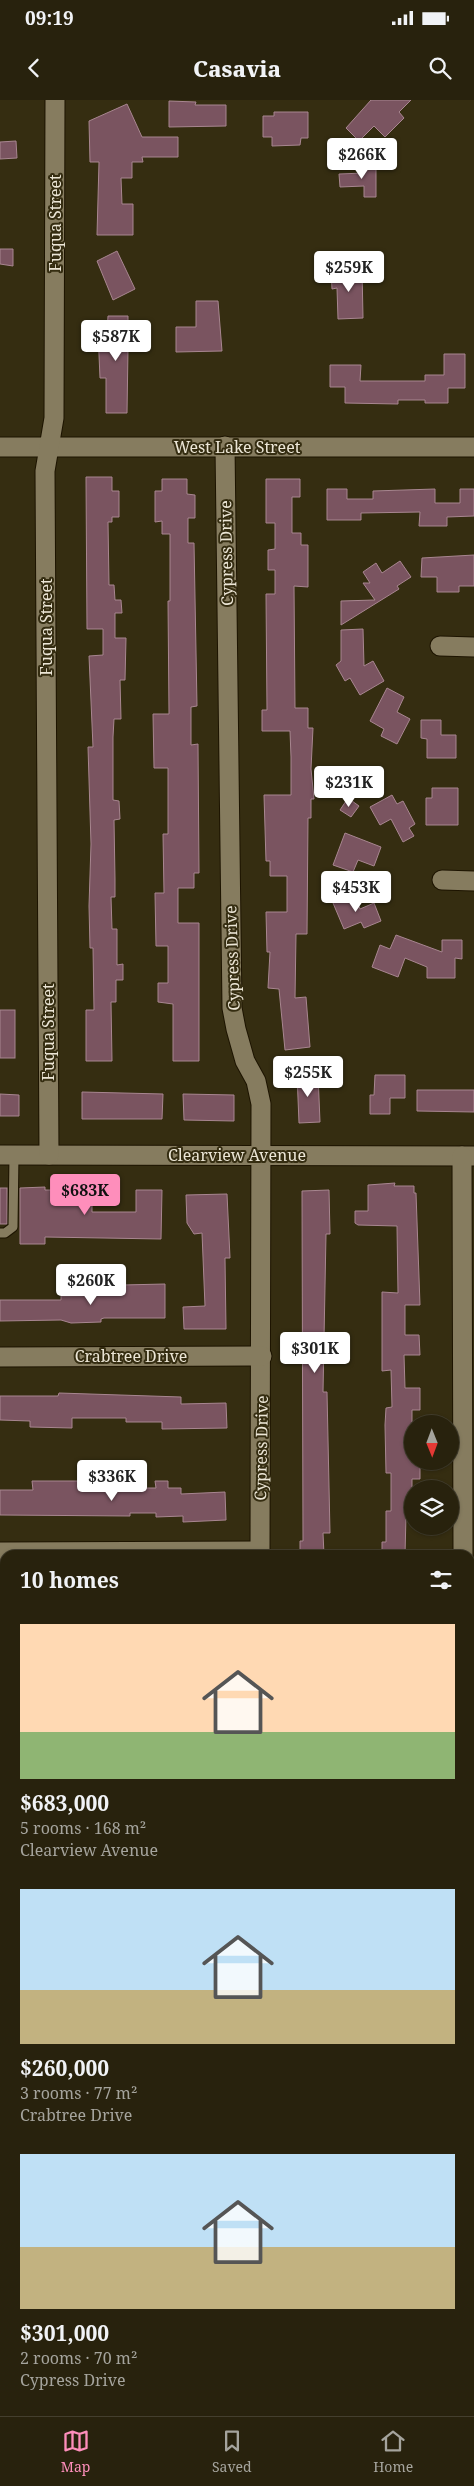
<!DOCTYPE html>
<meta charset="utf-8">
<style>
body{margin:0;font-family:"Noto Serif",serif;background:#342f1b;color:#f1f3f6;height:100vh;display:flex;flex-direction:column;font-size:19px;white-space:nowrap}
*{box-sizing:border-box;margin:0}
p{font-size:16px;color:#a5a49d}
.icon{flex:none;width:28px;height:28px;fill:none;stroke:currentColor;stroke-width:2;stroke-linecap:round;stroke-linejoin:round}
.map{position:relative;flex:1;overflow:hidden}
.panel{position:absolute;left:0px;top:1450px;width:475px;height:866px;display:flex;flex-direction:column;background:#28220d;border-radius:15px 15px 0 0;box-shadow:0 1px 4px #0004,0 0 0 1px #443f2e}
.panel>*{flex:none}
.needle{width:32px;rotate:179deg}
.buttons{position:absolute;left:404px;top:1315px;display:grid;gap:10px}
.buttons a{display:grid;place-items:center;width:55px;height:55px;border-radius:50%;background:#28220d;box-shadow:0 1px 4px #0004,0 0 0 1px #443f2e;font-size:25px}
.price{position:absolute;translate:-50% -42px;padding:0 11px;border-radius:5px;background:#fff;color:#222;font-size:16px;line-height:32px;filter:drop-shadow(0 1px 2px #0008)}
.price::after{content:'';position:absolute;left:50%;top:30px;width:15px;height:11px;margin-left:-8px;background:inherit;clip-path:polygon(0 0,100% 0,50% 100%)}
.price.selected{background:#fe8ebb;color:#111}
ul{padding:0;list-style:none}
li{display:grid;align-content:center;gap:10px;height:265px;padding:0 20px}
li span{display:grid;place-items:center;height:155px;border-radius:0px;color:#555}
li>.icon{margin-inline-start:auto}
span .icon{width:90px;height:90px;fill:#fffc;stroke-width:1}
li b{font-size:21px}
h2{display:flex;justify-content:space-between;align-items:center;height:60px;padding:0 20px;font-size:21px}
.status{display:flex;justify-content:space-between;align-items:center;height:35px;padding:0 25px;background:#28220d;direction:ltr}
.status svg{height:14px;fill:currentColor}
header{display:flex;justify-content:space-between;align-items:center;height:65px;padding:0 20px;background:#28220d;font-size:22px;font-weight:800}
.tab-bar{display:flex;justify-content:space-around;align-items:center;height:70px;border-top:1px solid #443f2e;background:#28220d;font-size:14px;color:#a5a49d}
.tab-bar a{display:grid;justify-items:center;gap:2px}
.tab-bar .selected{color:#fe8ebb}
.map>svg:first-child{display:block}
.building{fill:#7a5460;stroke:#a88690}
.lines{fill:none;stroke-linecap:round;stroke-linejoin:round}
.lane-casing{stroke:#1d1400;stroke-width:11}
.street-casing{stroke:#1d1400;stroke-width:21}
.secondary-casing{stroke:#1d1400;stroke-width:29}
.lane{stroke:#867c5f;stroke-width:9}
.street{stroke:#867c5f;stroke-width:19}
.secondary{stroke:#947758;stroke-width:26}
.labels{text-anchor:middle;stroke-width:4;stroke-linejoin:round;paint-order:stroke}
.street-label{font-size:16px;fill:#ece6d6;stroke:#352d11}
</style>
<div class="status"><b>09:19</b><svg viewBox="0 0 49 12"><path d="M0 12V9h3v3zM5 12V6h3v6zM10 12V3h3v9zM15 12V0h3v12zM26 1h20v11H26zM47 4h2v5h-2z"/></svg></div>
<header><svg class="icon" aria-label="back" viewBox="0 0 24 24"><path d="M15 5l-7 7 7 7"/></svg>Casavia<svg class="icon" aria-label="search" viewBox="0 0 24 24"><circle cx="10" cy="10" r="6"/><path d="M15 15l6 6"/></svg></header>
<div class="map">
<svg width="474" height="2316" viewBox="0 0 474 2316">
<rect width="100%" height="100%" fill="#352d11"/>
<g class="building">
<path d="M371 0H411L399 12 404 18 385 37 374 26 359 41 346 28Z"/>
<path d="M169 1 196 2 195 5H226V26L169 27Z"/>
<path d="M127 4 142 37H178V57H142L143 62H132V78H121L122 104H133V135H97L99 62H90L89 21Z"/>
<path d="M274 12H308V38H301L300 45 272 46V37H263V16H274Z"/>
<path d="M16 41 17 58 0 59V42Z"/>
<path d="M364 63H376V97H364V86L340 87 339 74 364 73Z"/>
<path d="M0 149H13V166L0 164Z"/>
<path d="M117 151 135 189 113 200 97 161Z"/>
<path d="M362 169 363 218 338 219 337 188 332 189 331 170Z"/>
<path d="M196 201H218L222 251 176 252V227H196Z"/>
<path d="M108 216H128V236H138V249H128L127 313H106V278H100L98 232H107Z"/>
<path d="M444 254H465V288H448V303H425V300H398V304L345 303V287H330V265H361L360 281H425V275H444Z"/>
<path d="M86 377H112V391H119V417H112V422H108L109 485H114L115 500H121L122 513H115V538H126L125 580H120L121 619H114L113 637V700L119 701 120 719 114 720 115 779V797H111L112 829H117V865L123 864V880H116V902H111L112 961H86V910H94L93 848H90L89 806 91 744 88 647H93L89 556 103 555V529H87Z"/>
<path d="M162 379H187V394L195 395V418H188V443H194L197 606 191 607V645L198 644 199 773H194V788H178V823H199V961H173V904L158 902V883H168V846H156L155 793H164L163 734H168V668H154L153 614H169L168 501H170V434H162V421L155 422V391H162Z"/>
<path d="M266 379H300V397H292V433H301V445H308V487L294 486 295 608H308V628H313L311 669 314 699H311V718H308L307 834H296L295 898 306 897 310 947 285 950 279 889 268 888 270 852H267L266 812H287V776H270V761H266L264 695H291V657L290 631H262V610H267L266 494H275V470H268V450L275 449V423H266Z"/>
<path d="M327 389H347V399H373V391L435 389V403H460V389H474V416L447 417V426H419L420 412 361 413V420H327Z"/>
<path d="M474 455V486H459V492H437V477H421L422 458Z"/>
<path d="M400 461 411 477 397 486 399 489 341 525V501L375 500 363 483H370L363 472 376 463 382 473Z"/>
<path d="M363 529 364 566 373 561 384 581 360 595 350 578 345 581 336 565 341 561V530Z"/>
<path d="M387 588 404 597 397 612 410 619 397 644 381 636 384 629 370 621Z"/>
<path d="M421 620H441V635H456V658H427V639L421 638Z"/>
<path d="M432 688H458V725H426V698H432Z"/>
<path d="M392 695 397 704 403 701 415 724 409 728 414 736 403 742 391 719 380 725 370 707Z"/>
<path d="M348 698 359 706 351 717 340 710Z"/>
<path d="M345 733 381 747 374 766 358 760 353 772 333 765Z"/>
<path d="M354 794 360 809 374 803 381 821 364 828 361 822 344 829 333 803Z"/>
<path d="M396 835 442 852V840H462V859L455 858V878H427V867L405 858 398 877 372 867 380 845 390 849Z"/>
<rect x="0" y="910" width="15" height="48"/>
<path d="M297 974H318L320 1022 299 1023Z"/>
<path d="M375 975H405V998H390V1014H370V995H374Z"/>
<path d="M417 990H474V1012L417 1011Z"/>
<path d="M82 992 163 994 162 1019H82Z"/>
<path d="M0 994 19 995V1016H0Z"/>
<path d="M183 994 234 995V1021L184 1020Z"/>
<path d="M395 1083 394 1086H414V1093H416L420 1205H405V1235H419L420 1255H404L405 1288H420V1310H412V1361H420V1379H412V1415H406L405 1455H382V1442H386V1411H391V1373H386L385 1325 386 1308 392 1307 391 1270 382 1271V1192L398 1193 397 1126 358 1125 355 1123V1111H368V1085Z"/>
<path d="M45 1087V1090H92V1112H136V1090H162L161 1139 45 1137V1144H20V1088Z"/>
<rect x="0" y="1088" width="7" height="36"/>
<path d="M329 1090 330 1134H326L323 1292H327L330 1433H323L324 1455H300V1441H303L302 1091Z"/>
<path d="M227 1094 230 1158H225L226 1229H184L183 1207 205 1206 202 1133 194 1134 187 1123 186 1095Z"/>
<path d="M165 1184V1218H104L101 1219V1222L71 1223 61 1220 0 1221V1200H61V1196L122 1195V1185Z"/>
<path d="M59 1293 181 1297V1304L226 1303 227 1328 162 1329V1322H126V1318H72V1328L30 1327V1321L0 1320V1296H58Z"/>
<path d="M32 1381H84V1388H156L155 1381H168V1388H181V1394L225 1392 226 1420 183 1422V1416L156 1417V1413H130V1416L0 1415V1390H33Z"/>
</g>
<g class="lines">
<g class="lane-casing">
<path id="lane" d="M0 1133H5L13 1127 14 1055"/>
</g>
<g class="street-casing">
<g id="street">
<path d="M225 346 232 908 236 929 245 961 256 981 261 1004 260 1455"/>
<path d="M0 347H474"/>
<path d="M440 546 474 547"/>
<path d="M442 780 474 781"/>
<path d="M0 1055 474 1056"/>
<path d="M49 1055 45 371 54 318 55 0"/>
<path d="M462 1056 463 1455"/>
<path d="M0 1257 262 1256"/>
<path d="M0 1452 260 1451"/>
<path d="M0 1651H5"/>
<path d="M0 2288 5 2286"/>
<path d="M213 2311V2316"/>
<path d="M440 2311V2316"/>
</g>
</g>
<g class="secondary-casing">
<g id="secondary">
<path d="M0 1858H5"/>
<path d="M470 1861H474"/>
</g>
</g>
<use href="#lane" class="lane"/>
<use href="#street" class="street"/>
<use href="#secondary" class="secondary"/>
</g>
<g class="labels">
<g class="street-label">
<text transform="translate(55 123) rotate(-90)" y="6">Fuqua Street</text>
<text x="237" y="353">West Lake Street</text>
<text transform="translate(226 453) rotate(-91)" y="6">Cypress Drive</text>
<text transform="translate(46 527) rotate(-90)" y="6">Fuqua Street</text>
<text transform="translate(232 858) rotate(-92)" y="6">Cypress Drive</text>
<text transform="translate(48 932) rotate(-90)" y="6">Fuqua Street</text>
<text x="237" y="1061">Clearview Avenue</text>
<text x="131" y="1262">Crabtree Drive</text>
<text transform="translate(261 1348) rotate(-89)" y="6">Cypress Drive</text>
</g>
</g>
</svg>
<div class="buttons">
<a><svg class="needle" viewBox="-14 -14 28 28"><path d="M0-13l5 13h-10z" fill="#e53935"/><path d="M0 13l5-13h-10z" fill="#a5a49d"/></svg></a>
<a><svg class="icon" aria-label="layers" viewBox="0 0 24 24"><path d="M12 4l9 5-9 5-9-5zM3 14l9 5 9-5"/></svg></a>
</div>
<b class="price" style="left:362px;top:80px">$266K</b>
<b class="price" style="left:349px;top:193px">$259K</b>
<b class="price" style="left:116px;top:262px">$587K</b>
<b class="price" style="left:349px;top:708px">$231K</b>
<b class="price" style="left:356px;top:813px">$453K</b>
<b class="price" style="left:308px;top:998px">$255K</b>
<b class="price selected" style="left:85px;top:1116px">$683K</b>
<b class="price" style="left:91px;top:1206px">$260K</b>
<b class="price" style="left:315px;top:1274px">$301K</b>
<b class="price" style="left:112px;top:1402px">$336K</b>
<section class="panel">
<h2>10 homes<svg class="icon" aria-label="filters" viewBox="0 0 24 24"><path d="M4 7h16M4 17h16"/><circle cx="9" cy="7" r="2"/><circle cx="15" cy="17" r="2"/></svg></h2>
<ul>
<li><span style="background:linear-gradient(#ffd9b3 70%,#8fb573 0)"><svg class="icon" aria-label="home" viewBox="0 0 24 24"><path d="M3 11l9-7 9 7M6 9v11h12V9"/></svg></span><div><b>$683,000</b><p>5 rooms · 168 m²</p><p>Clearview Avenue</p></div></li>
<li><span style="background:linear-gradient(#bfe0f5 65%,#c2b280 0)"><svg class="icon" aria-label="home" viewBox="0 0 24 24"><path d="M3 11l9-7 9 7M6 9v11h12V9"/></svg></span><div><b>$260,000</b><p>3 rooms · 77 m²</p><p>Crabtree Drive</p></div></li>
<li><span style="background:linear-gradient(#bfe0f5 60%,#c2b280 0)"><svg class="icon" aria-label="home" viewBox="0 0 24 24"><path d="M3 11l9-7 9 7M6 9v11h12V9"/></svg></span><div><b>$301,000</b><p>2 rooms · 70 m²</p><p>Cypress Drive</p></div></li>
</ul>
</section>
</div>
<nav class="tab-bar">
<a class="selected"><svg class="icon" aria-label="map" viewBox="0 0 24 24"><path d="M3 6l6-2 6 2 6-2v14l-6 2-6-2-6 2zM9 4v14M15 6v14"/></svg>Map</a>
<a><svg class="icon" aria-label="saved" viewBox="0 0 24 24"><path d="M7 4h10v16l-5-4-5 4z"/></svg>Saved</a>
<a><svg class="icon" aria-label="home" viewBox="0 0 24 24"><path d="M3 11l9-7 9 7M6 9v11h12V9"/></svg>Home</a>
</nav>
